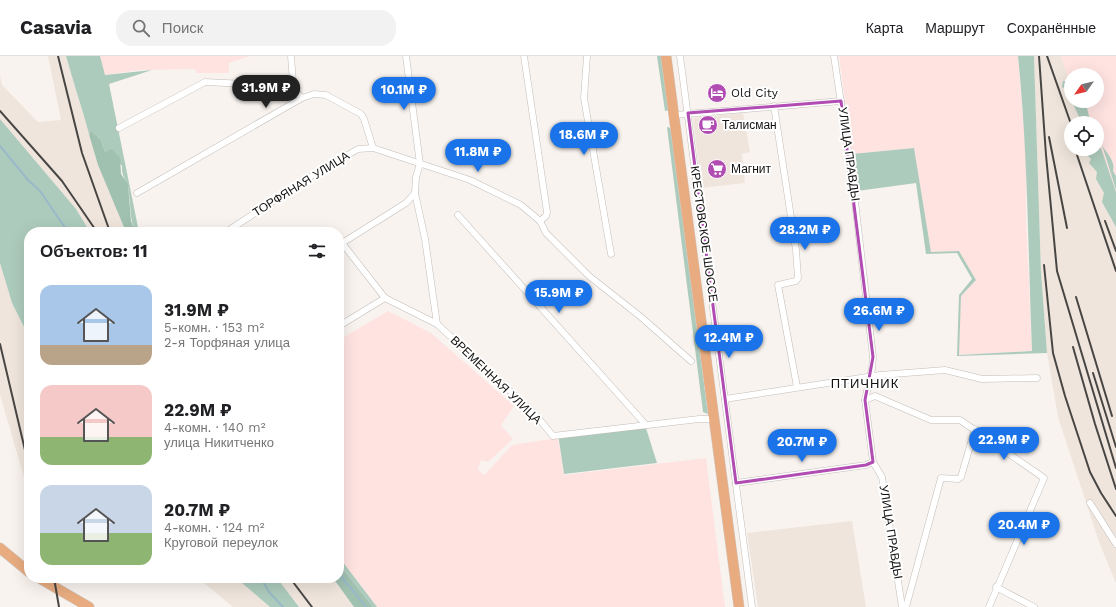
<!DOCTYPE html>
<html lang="ru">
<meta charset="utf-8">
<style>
body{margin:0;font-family:"Work Sans",sans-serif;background:#f2f2f2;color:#202124;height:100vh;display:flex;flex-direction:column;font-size:15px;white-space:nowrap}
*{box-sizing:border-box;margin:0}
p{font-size:13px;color:#757577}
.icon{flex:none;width:22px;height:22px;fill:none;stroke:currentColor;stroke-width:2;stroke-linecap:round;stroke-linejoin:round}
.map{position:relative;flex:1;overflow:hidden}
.sheet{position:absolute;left:24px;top:171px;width:320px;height:356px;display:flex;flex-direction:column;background:#fff;border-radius:16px;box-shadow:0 4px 16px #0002}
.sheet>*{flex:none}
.needle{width:26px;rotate:236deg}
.controls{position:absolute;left:1064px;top:12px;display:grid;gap:8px}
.controls a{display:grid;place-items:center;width:40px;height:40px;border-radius:50%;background:#fff;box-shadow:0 4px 16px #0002;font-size:20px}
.price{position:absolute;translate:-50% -34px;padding:0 9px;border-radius:14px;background:#1a73e8;color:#fff;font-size:13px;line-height:26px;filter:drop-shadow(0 1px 2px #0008)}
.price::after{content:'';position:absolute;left:50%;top:24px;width:12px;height:9px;margin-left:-6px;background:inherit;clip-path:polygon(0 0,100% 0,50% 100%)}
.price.active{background:#222;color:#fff}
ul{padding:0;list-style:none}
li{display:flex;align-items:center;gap:12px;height:100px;padding:0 16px}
li span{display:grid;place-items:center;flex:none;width:112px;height:80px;border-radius:12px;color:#555}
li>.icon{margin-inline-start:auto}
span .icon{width:48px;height:48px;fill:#fffc;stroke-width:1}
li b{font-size:17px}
h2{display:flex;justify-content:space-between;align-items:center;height:48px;padding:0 16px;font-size:17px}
header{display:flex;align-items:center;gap:24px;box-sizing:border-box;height:56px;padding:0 20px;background:#fff;border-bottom:1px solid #e0e0e0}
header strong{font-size:19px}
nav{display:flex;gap:22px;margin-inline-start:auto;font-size:14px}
.search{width:280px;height:36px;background:#f2f2f2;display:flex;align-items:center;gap:10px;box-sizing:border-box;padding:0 14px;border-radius:16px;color:#757577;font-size:15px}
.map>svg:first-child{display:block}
.built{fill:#efe5dc}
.industrial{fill:#fee3e1}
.green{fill:#adcbbc}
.forest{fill:#a0c0b0}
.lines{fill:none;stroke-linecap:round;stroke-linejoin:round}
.stream{stroke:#99b9c8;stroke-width:2}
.street-casing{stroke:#c1bdb9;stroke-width:7}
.primary-casing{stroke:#d0cfcf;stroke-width:11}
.street{stroke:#fff;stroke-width:6}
.primary{stroke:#e8ac80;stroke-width:10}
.rail{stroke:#484644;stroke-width:2}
.marked{fill:none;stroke:#b04cb2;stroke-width:3;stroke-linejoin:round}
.labels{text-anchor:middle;stroke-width:4;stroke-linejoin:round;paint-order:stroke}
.poi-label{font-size:12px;fill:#121110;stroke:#fff;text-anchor:start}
.street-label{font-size:12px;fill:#121110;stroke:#fff}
.neighbourhood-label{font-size:13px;letter-spacing:1px;fill:#121110;stroke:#fff}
</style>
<header>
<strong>Casavia</strong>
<div class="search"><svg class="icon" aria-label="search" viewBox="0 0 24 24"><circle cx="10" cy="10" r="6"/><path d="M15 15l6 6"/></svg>Поиск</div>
<nav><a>Карта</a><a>Маршрут</a><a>Сохранённые</a></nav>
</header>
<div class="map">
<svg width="1116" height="551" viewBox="0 0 1116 551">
<rect width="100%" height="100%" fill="#f8f3ef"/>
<g class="built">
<path d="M48 0H66L74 28 80 40 90 82 98 109 126 176H90L76 153 0 63V20L2 29 38 66 61 64Z"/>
<path d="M1034 0H1061L1071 31V45H1076L1083 67H1071V93H1092L1116 165V527L1099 486 1058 361 1047 297 1041 216Z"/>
<path d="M743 57 750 96 742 98 745 127 701 132 693 62Z"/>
<path d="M0 207 12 247 29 281V335L25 337 29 351V438L0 339Z"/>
<path d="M852 465 866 551H758L747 477Z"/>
<path d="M198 522H236L270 551H233Z"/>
<path d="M277 522H333L354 551H299Z"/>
</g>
<g class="industrial">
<path d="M100 0H250L229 7V17H196L195 13 140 14 104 19Z"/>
<path d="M839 0H1018L1026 97V163L1032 295 958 299 961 240 976 224 959 195 931 196 914 92 852 98Z"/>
<path d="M1061 0H1116V165L1097 93V67H1083L1076 45H1097V19H1071V31Z"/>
<path d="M388 255 431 277 514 350 501 369 513 383 488 406 481 404 478 414 484 419 512 389 558 382 564 419 706 402 725 551H377L339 501V284Z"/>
</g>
<g class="green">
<path d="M66 0H100L105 19 152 14 109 28 139 176H135C129 161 131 146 128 131 126 123 121 119 122 110L109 96H105L101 84 91 74 89 78C82 51 73 26 66 0Z"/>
<path d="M657 0H661L669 54 665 55Z"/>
<path d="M1018 0H1034L1041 216 1047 297 957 300 959 239 972 223 957 197 926 198 916 127 857 135 852 98 914 92 931 196 959 195 976 224 961 240 959 299 1032 295C1028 197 1028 98 1018 0Z"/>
<path d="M1063 25 1068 26 1071 32V45H1079L1084 51 1087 52 1090 64 1093 67H1082L1066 33 1062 31Z"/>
<path d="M0 63 76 153 90 176H29V281L12 247 0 207Z"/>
<path d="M667 71 671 72 708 358 703 356Z"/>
<path d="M1102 89C1106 97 1116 105 1113 115L1116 120V134Z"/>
<path d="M1097 91 1101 92 1116 136V171L1102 146 1104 137 1096 123 1097 116 1089 107 1091 103 1088 100V93H1097Z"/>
<path d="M645 369 657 407 564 418 558 378Z"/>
<path d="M339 501 377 551H373L339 508Z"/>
<path d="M236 522H277L299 551H270Z"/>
</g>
<g class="forest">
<path d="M91 74 101 84 105 96 112 93 120 102 121 118 128 128 131 165 135 176H126L98 109 90 82 89 78Z"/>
<path d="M339 508 373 551H354L333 522H339Z"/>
</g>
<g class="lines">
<g class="stream">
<path d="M0 90 28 124 40 135 68 176"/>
<path d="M339 518 366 551"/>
<path d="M261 522 269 536 283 551"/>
</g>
<g class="street-casing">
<g id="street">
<path d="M291 0 293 26 292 32"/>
<path d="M406 0 420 108 416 121 415 137 425 183 437 268 535 358 553 380 699 363H715"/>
<path d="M524 0 547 156 546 160 540 165"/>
<path d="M587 0 584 42 611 198"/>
<path d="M680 0 752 551"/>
<path d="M834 0 853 128 873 301 872 313 865 344 873 406 882 421 902 551"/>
<path d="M774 50 796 194 798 222 796 225 778 229 797 331"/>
<path d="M675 59 841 45"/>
<path d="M119 72 205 26 287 30 292 32 302 42"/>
<path d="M137 137 302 42 314 38 326 39 361 58 364 63 373 92"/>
<path d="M458 159 646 369"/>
<path d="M226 176 310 121 358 93 373 92 470 124 521 149 540 165 546 177 589 220 641 261 691 305"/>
<path d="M342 187 385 242"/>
<path d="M339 189 406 147 415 137"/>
<path d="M339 270 385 242 437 268"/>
<path d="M725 343 880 319 945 314 982 323 1037 322"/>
<path d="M865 344 875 340 931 364H960L1044 422 989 551"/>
<path d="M736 427 866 409 873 406"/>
<path d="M1090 447 1116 488"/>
<path d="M996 531 1034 551"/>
<path d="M906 551 941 422 958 423 961 421 975 373"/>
</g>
</g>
<g class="primary-casing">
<g id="primary">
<path d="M666 0 739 551"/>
<path d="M0 492 29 516"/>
<path d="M39 522 89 551"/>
</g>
</g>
<use href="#street" class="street"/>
<use href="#primary" class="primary"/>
<g class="rail">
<path d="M58 0 82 97 110 176"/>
<path d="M1039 0 1046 99 1057 215 1116 412"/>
<path d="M1047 0 1071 68"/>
<path d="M0 55 62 125 97 176"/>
<path d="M1049 81 1067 172"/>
<path d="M1075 93 1116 215"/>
<path d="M1105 165 1116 195"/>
<path d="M1044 209 1053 297 1065 340 1090 416 1101 437 1116 460"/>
<path d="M1076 241 1112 360"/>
<path d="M0 288 29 411"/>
<path d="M1073 291 1095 368 1116 433"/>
<path d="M1093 317 1116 391"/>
<path d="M54 522 59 551"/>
<path d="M290 522 312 551"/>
</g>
</g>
<path class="marked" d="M841 45 873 301 865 344 873 406 866 409 736 427 688 57Z"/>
<defs>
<g id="hotel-disc" transform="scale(1)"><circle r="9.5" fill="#b04cb2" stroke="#fff"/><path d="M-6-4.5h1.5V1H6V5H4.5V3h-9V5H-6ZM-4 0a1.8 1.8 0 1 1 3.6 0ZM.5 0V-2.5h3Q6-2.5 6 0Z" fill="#fff"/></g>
<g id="cafe-disc" transform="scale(1)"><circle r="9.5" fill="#b04cb2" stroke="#fff"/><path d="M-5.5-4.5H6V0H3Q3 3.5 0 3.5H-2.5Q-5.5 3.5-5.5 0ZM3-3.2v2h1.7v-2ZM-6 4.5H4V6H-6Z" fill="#fff"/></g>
<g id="supermarket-disc" transform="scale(1)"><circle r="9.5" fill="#b04cb2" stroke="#fff"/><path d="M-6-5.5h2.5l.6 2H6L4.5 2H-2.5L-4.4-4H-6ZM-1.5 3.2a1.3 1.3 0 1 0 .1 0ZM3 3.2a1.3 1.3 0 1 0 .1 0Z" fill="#fff"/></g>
</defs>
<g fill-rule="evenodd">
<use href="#hotel-disc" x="717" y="37"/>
<use href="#cafe-disc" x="708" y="69"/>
<use href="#supermarket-disc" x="717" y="113"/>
</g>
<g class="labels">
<g class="poi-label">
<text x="731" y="41">Old City</text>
<text x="722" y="73">Талисман</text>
<text x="731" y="117">Магнит</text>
</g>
<g class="street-label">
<text transform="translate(849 98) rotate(82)" y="4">УЛИЦА ПРАВДЫ</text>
<text transform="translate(301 128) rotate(-32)" y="4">ТОРФЯНАЯ УЛИЦА</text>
<text transform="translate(704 178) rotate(82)" y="4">КРЕСТОВСКОЕ ШОССЕ</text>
<text transform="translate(496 324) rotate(44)" y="4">ВРЕМЕННАЯ УЛИЦА</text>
<text transform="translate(891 476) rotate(81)" y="4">УЛИЦА ПРАВДЫ</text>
</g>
<g class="neighbourhood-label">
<text x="865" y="332">ПТИЧНИК</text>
</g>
</g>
</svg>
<div class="controls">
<a><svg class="needle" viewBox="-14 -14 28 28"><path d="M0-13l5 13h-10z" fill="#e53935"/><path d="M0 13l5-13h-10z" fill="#757577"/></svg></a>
<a><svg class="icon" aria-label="locate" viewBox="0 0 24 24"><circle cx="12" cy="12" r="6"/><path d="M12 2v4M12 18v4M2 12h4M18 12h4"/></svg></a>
</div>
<b class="price active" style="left:266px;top:53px">31.9M ₽</b>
<b class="price" style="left:404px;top:55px">10.1M ₽</b>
<b class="price" style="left:584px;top:100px">18.6M ₽</b>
<b class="price" style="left:478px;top:117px">11.8M ₽</b>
<b class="price" style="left:805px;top:195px">28.2M ₽</b>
<b class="price" style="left:559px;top:258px">15.9M ₽</b>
<b class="price" style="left:879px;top:276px">26.6M ₽</b>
<b class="price" style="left:729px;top:303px">12.4M ₽</b>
<b class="price" style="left:1004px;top:405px">22.9M ₽</b>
<b class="price" style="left:802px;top:407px">20.7M ₽</b>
<b class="price" style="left:1024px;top:490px">20.4M ₽</b>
<section class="sheet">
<h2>Объектов: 11<svg class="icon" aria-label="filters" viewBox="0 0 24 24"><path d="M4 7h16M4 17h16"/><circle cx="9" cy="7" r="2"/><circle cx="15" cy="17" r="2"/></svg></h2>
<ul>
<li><span style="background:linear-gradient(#a9c7e8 75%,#b9a48a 0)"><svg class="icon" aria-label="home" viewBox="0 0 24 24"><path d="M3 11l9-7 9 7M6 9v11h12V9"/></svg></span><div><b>31.9M ₽</b><p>5-комн. · 153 m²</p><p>2-я Торфяная улица</p></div></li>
<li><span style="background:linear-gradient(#f6c9c9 65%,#8fb573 0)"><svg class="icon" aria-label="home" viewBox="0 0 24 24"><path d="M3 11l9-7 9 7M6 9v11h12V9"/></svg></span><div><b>22.9M ₽</b><p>4-комн. · 140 m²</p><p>улица Никитченко</p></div></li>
<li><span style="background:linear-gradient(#c9d6e8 60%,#8fb573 0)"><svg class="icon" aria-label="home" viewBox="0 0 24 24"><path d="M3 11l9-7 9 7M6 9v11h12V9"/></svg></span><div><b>20.7M ₽</b><p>4-комн. · 124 m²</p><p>Круговой переулок</p></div></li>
</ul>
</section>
</div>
